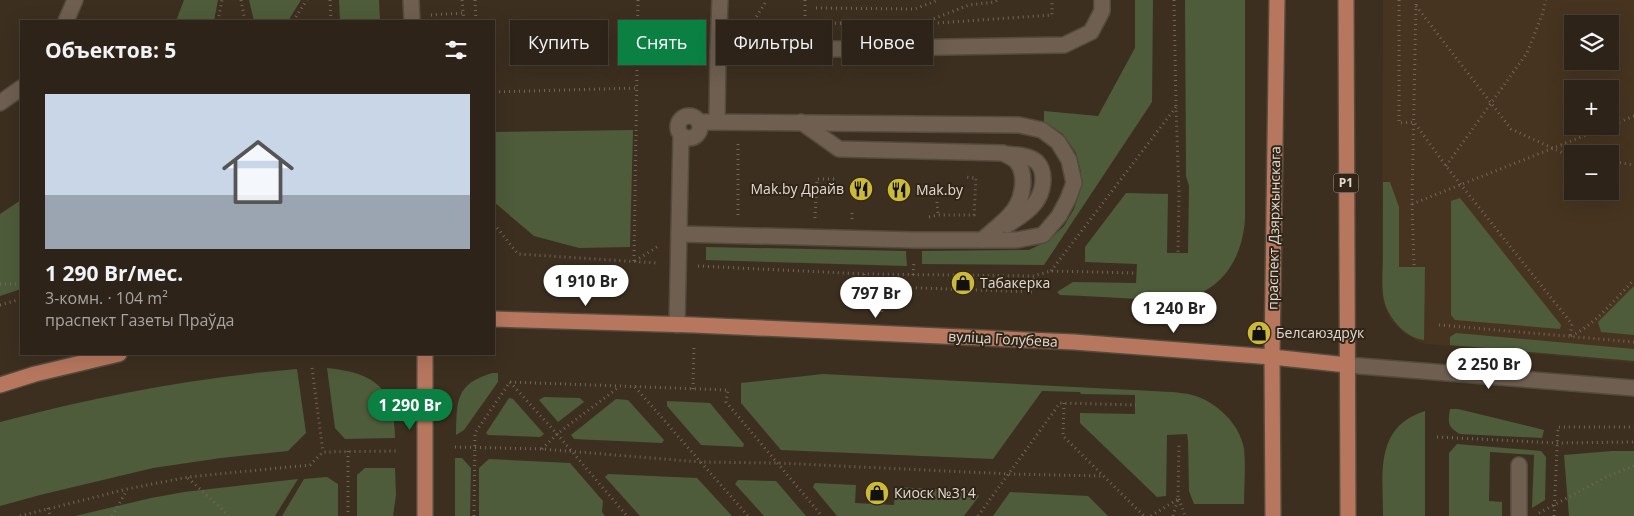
<!DOCTYPE html>
<html lang="ru">
<meta charset="utf-8">
<style>
body{margin:0;font-family:"Open Sans",sans-serif;background:#392f25;color:#f1f3f6;height:100vh;display:flex;flex-direction:column;font-size:19px;white-space:nowrap}
*{box-sizing:border-box;margin:0}
p{font-size:16px;color:#a7a4a2}
.icon{flex:none;width:28px;height:28px;fill:none;stroke:currentColor;stroke-width:2;stroke-linecap:round;stroke-linejoin:round}
.map{position:relative;flex:1;overflow:hidden}
.side{position:absolute;left:20px;top:20px;width:475px;height:335px;display:flex;flex-direction:column;background:#2d2318;border-radius:0px;box-shadow:0 5px 20px #0002,0 0 0 1px #484037}
.side>*{flex:none}
.hud{position:absolute;left:510px;top:20px;width:475px;height:45px;display:flex;gap:10px}
.controls{position:absolute;left:1564px;top:15px;display:grid;gap:10px}
.controls a{display:grid;place-items:center;width:55px;height:55px;border-radius:0px;background:#2d2318;box-shadow:0 5px 20px #0002,0 0 0 1px #484037;font-size:25px}
.price{position:absolute;translate:-50% -42px;padding:0 11px;border-radius:18px;background:#fff;color:#222;font-size:16px;line-height:32px;filter:drop-shadow(0 1px 2px #0008)}
.price::after{content:'';position:absolute;left:50%;top:30px;width:15px;height:11px;margin-left:-8px;background:inherit;clip-path:polygon(0 0,100% 0,50% 100%)}
.price.current{background:#0b8043;color:#fff}
ul{padding:0;list-style:none}
li{display:grid;align-content:center;gap:10px;height:265px;padding:0 25px}
li span{display:grid;place-items:center;height:155px;border-radius:0px;color:#555}
li>.icon{margin-inline-start:auto}
span .icon{width:90px;height:90px;fill:#fffc;stroke-width:1}
li b{font-size:21px}
h2{display:flex;justify-content:space-between;align-items:center;height:60px;padding:0 25px;font-size:21px}
.chip{padding:0 18px;border-radius:0px;background:#2d2318;box-shadow:0 5px 20px #0002,0 0 0 1px #484037;font-size:18px;line-height:45px}
.chip.current{background:#0b8043;color:#fff}
.map>svg:first-child{display:block}
.built{fill:#463420;fill-rule:evenodd}
.green{fill:#4e5c3b}
.lines{fill:none;stroke-linecap:round;stroke-linejoin:round}
.minor-casing{stroke:#544a3d;stroke-width:18}
.major-casing{stroke:#544a3d;stroke-width:18}
.path{stroke:#726659;stroke-width:3;stroke-dasharray:1 4;stroke-linecap:butt}
.minor{stroke:#6e5f50;stroke-width:15}
.major{stroke:#b7775e;stroke-width:15}
.labels{text-anchor:middle;stroke-width:4;stroke-linejoin:round;paint-order:stroke}
.shield{fill:#312517;stroke:#ada499;stroke-width:1}
.shield-label{font-size:12px;font-weight:bold;fill:#e2dad1}
.poi-label{font-size:14px;fill:#e2dad1;stroke:#312517;text-anchor:start}
.street-label{font-size:14px;fill:#e2dad1;stroke:#312517}
</style>
<div class="map">
<svg width="1634" height="516" viewBox="0 0 1634 516">
<rect width="100%" height="100%" fill="#3c2f20"/>
<path class="built" d="M1383 0H1634V363L1427 344 1419 342 1404 333 1390 319 1383 302 1382 290ZM1572 24H1610V61H1572ZM1572 89H1610V126H1572ZM1572 154H1610V191H1572Z"/>
<g class="green">
<path d="M184 0H218L214 21H176Z"/>
<path d="M249 0H301L288 21H254Z"/>
<path d="M339 0H379L380 21H340Z"/>
<path d="M1135 0H1153L1152 102 1044 265 922 264V251L1029 250 1049 240 1064 226 1074 209 1080 191 1081 172 1076 153 1063 134 1044 122V111L1098 116 1135 48Z"/>
<path d="M1185 0H1245V219C1243 254 1225 288 1189 297 1172 302 1153 299 1136 299 1110 297 1085 296 1060 295L1057 292 1073 282 1136 283 1137 264 1085 262V247L1126 193 1168 194 1167 253H1188L1189 186 1186 176Z"/>
<path d="M633 130 630 247 579 248 534 236 494 202V132Z"/>
<path d="M1383 182H1390L1399 207V267H1425L1424 340C1408 338 1394 324 1387 309 1380 293 1383 273 1383 255 1383 231 1383 206 1383 182Z"/>
<path d="M1460 198 1561 325 1560 329 1455 320 1451 315V201Z"/>
<path d="M21 200V289L0 296V214Z"/>
<path d="M706 247 906 251 907 266 706 260Z"/>
<path d="M1634 286V335L1601 332 1598 322Z"/>
<path d="M1456 333 1634 349V361L1450 345V337Z"/>
<path d="M327 368C376 373 394 388 395 438L345 439 335 428Z"/>
<path d="M297 369 306 433 288 451 221 458 153 468 40 495 0 506V422C97 396 197 377 297 369Z"/>
<path d="M492 373H498V382L464 430 456 435C457 401 455 384 492 373Z"/>
<path d="M823 374 1172 392C1179 393 1186 393 1192 395 1216 401 1240 424 1244 449 1246 467 1244 486 1244 504H1194L1189 491 1188 441 1187 434 1167 435 1166 496 1157 497 1080 423V413L1135 414V395L1081 394 1080 392 1042 391 993 459 781 450 741 403V383Z"/>
<path d="M544 397 580 398 584 402 558 422 539 400Z"/>
<path d="M509 398 513 399 544 434 540 437 488 435 486 433Z"/>
<path d="M616 399 628 400 664 440 662 443 574 439 571 435Z"/>
<path d="M667 401 710 403 744 444 743 447 701 445 667 406Z"/>
<path d="M1450 409H1458L1544 430 1542 438 1460 434C1447 426 1448 423 1450 409Z"/>
<path d="M1425 411V516H1383C1383 474 1374 427 1425 411Z"/>
<path d="M1457 444 1541 451 1546 457 1545 500 1532 508 1534 455 1490 452 1489 501 1502 502V516H1449V453Z"/>
<path d="M1612 451H1634V516H1569L1564 455Z"/>
<path d="M455 458H462L471 468 470 516H455Z"/>
<path d="M489 459 570 463 603 501 602 512 605 516H479V468Z"/>
<path d="M365 468H395L396 495 393 516H357V475Z"/>
<path d="M608 474 697 478 732 516H640L605 477Z"/>
<path d="M327 477 338 484V516H282L304 479Z"/>
<path d="M298 479 275 516H75L151 498 184 492Z"/>
<path d="M738 480 776 481 806 516H764L735 484Z"/>
<path d="M815 483 856 485 855 503 894 505 895 487 975 491 979 496 964 516H837L813 487Z"/>
<path d="M1010 492 1088 496 1108 516H993Z"/>
</g>
<g class="lines">
<g class="minor-casing">
<g id="minor">
<path d="M411 0 412 21"/>
<path d="M720 0 718 51 1064 45 1091 32 1102 11V0"/>
<path d="M66 21 75 0"/>
<path d="M0 103 21 88"/>
<circle cx="689" cy="127" r="11"/>
<path d="M717 121 718 51"/>
<path d="M801 122 839 149 1003 153C1008 156 1014 158 1017 162 1027 175 1023 197 1014 210 1006 221 992 231 982 240"/>
<path d="M1006 154C1016 155 1029 155 1037 162 1047 173 1043 193 1035 203 1028 212 1017 219 1007 225"/>
<path d="M679 234 914 240H1017L1043 235 1059 216 1068 199 1074 183 1069 160 1058 142 1042 130 1019 125 699 122"/>
<path d="M677 325 681 135"/>
<path d="M1347 365 1634 388"/>
<path d="M1519 516V465"/>
</g>
</g>
<g class="major-casing">
<g id="major">
<path d="M1346 0 1348 516"/>
<path d="M494 319 694 325 1074 342 1272 357 1347 365"/>
<path d="M425 354V516"/>
<path d="M0 385 35 374 119 354"/>
<path d="M1273 516 1272 357 1277 0"/>
</g>
</g>
<g class="path">
<path d="M241 0 245 21"/>
<path d="M330 0 331 21"/>
<path d="M462 0 464 21"/>
<path d="M475 0 476 21"/>
<path d="M805 0V23"/>
<path d="M1174 0 1176 107"/>
<path d="M1399 0V123L1414 122 1446 166 1572 324 1570 336"/>
<path d="M1416 6 1511 129 1563 153 1572 155"/>
<path d="M816 8 915 9 938 0"/>
<path d="M431 15 463 13"/>
<path d="M218 21 222 0"/>
<path d="M293 21 307 0"/>
<path d="M923 24 1052 15V0"/>
<path d="M751 25 767 0"/>
<path d="M740 26 805 23 920 24 969 5 995 2 997 0"/>
<path d="M494 92 637 88"/>
<path d="M1610 126 1634 116"/>
<path d="M1610 161 1634 165"/>
<path d="M1446 166 1527 53 1542 15 1546 0"/>
<path d="M937 202 938 215"/>
<path d="M1412 204 1609 126"/>
<path d="M738 215V142"/>
<path d="M929 217 938 215H974L976 178 965 177"/>
<path d="M815 218 817 179H834"/>
<path d="M852 219V209"/>
<path d="M494 224 518 254 657 263"/>
<path d="M634 261 638 0"/>
<path d="M635 261 657 247"/>
<path d="M1414 265 1412 204 1416 0"/>
<path d="M698 266 864 274 1033 276 1051 271 1137 273"/>
<path d="M1051 271 1176 107 1179 194 1178 253"/>
<path d="M864 274 863 286 1033 292V276"/>
<path d="M913 275 914 261"/>
<path d="M0 284H21"/>
<path d="M879 286 882 313"/>
<path d="M0 305 21 299"/>
<path d="M1439 325 1634 342"/>
<path d="M1571 336C1596 324 1615 299 1634 280"/>
<path d="M312 368 323 452"/>
<path d="M510 382 728 390 726 402 822 516"/>
<path d="M510 382 557 434 627 516"/>
<path d="M635 387 748 516"/>
<path d="M693 389 694 345"/>
<path d="M1064 403 1063 436 1144 516"/>
<path d="M1437 437 1557 443 1634 442"/>
<path d="M455 447 542 449 700 462 777 463 1009 474 1103 476"/>
<path d="M542 449 557 434 619 387"/>
<path d="M348 451V516"/>
<path d="M188 478 223 510 228 516"/>
<path d="M1179 499 1185 516"/>
<path d="M48 508 50 516"/>
<path d="M1539 513 1608 476 1634 466"/>
<path d="M20 516 127 489 188 477 310 465 323 452 396 451"/>
<path d="M112 516 127 490"/>
<path d="M474 516 475 433 510 382"/>
<path d="M978 516 1060 403 1136 405"/>
<path d="M1151 516 1178 499"/>
<path d="M1173 516 1178 499 1179 443"/>
<path d="M1554 516 1558 427H1634"/>
</g>
<use href="#minor" class="minor"/>
<use href="#major" class="major"/>
</g>
<defs>
<g id="restaurant-disc" transform="scale(1.25)"><circle r="9.5" fill="#ccb938" stroke="#312517"/><path d="M-5-6h1v4h1v-4h1v4h1v-4h1v5L-1.5 .5V6h-2V.5L-5-1ZM5-6V6H3V1.5H1.5Q1.5-4 5-6Z" fill="#111"/></g>
<g id="shop-disc" transform="scale(1.25)"><circle r="9.5" fill="#ccb938" stroke="#312517"/><path d="M-5-2.5h2.3a2.7 3.5 0 0 1 5.4 0H5L5.5 6h-11ZM-1.5-2.5h3a1.5 2.3 0 0 0-3 0Z" fill="#111"/></g>
</defs>
<g fill-rule="evenodd">
<use href="#restaurant-disc" x="861" y="189"/>
<use href="#restaurant-disc" x="899" y="190"/>
<use href="#shop-disc" x="963" y="283"/>
<use href="#shop-disc" x="1259" y="333"/>
<use href="#shop-disc" x="877" y="493"/>
</g>
<g class="labels">
<rect class="shield" x="1333.5" y="173.5" width="25" height="19" rx="4"/>
<g class="shield-label">
<text x="1346" y="187">Р1</text>
</g>
<g class="poi-label">
<text x="844" y="194" text-anchor="end">Маk.by Драйв</text>
<text x="916" y="195">Mak.by</text>
<text x="980" y="288">Табакерка</text>
<text x="1276" y="338">Белсаюздрук</text>
<text x="894" y="498">Киоск №314</text>
</g>
<g class="street-label">
<text transform="translate(1274 228) rotate(-89)" y="5">праспект Дзяржынскага</text>
<text transform="translate(1003 339) rotate(3)" y="5">вуліца Голубева</text>
</g>
</g>
</svg>
<div class="controls">
<a><svg class="icon" aria-label="layers" viewBox="0 0 24 24"><path d="M12 4l9 5-9 5-9-5zM3 14l9 5 9-5"/></svg></a>
<a>+</a>
<a>−</a>
</div>
<b class="price" style="left:586px;top:307px">1 910 Br</b>
<b class="price" style="left:876px;top:319px">797 Br</b>
<b class="price" style="left:1174px;top:334px">1 240 Br</b>
<b class="price" style="left:1489px;top:390px">2 250 Br</b>
<b class="price current" style="left:410px;top:431px">1 290 Br</b>
<div class="hud">
<a class="chip">Купить</a>
<a class="chip current">Снять</a>
<a class="chip">Фильтры</a>
<a class="chip">Новое</a>
</div>
<section class="side">
<h2>Объектов: 5<svg class="icon" aria-label="filters" viewBox="0 0 24 24"><path d="M4 7h16M4 17h16"/><circle cx="9" cy="7" r="2"/><circle cx="15" cy="17" r="2"/></svg></h2>
<ul>
<li><span style="background:linear-gradient(#c9d6e8 65%,#9aa5b1 0)"><svg class="icon" aria-label="home" viewBox="0 0 24 24"><path d="M3 11l9-7 9 7M6 9v11h12V9"/></svg></span><div><b>1 290 Br/мес.</b><p>3-комн. · 104 m²</p><p>праспект Газеты Праўда</p></div></li>
</ul>
</section>
</div>
